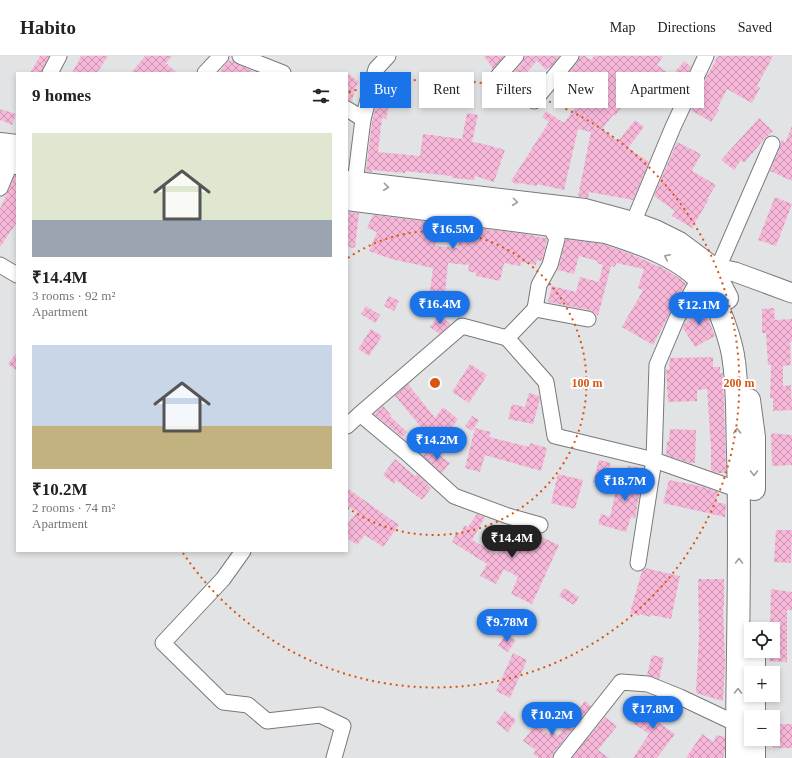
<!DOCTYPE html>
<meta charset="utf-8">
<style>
body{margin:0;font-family:"Times New Roman",serif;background:#f6f6f6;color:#222;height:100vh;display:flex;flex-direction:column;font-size:15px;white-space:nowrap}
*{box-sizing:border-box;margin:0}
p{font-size:13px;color:#767676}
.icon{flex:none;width:22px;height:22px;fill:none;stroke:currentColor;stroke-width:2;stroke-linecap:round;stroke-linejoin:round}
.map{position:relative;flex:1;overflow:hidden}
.side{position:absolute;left:16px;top:16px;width:332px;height:480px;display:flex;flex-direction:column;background:#fff;border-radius:0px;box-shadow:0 2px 6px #0003}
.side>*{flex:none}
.banner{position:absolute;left:360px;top:16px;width:372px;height:36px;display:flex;gap:8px}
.controls{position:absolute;left:744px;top:566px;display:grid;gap:8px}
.controls a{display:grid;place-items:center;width:36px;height:36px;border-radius:0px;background:#fff;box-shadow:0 2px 6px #0003;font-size:20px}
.price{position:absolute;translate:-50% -34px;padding:0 9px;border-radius:14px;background:#1a73e8;color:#fff;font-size:13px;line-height:26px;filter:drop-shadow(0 1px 2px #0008)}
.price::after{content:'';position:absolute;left:50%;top:24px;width:12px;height:9px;margin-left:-6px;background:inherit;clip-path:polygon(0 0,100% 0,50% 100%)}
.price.active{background:#222;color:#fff}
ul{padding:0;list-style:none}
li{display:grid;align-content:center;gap:8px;height:212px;padding:0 16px}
li span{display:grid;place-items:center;height:124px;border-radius:0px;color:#555}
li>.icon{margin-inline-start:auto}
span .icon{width:72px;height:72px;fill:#fffc;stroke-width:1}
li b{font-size:17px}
h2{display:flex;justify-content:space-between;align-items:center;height:48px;padding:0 16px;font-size:17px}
.chip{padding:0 14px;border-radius:0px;background:#fff;box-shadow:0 2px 6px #0003;font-size:14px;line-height:36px}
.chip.active{background:#1a73e8;color:#fff}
header{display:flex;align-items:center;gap:24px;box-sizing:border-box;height:56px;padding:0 20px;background:#fff;border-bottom:1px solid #e0e0e0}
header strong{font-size:19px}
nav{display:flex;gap:22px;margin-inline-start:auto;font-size:14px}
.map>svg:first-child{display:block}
.building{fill:url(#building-cross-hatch)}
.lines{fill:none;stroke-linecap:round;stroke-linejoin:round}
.minor-casing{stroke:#78797c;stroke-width:17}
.major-casing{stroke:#78797c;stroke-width:21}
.highway-casing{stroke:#78797c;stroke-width:24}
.minor{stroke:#fff;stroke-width:15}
.major{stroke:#fff;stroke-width:19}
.highway{stroke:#fff;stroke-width:22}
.oneway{stroke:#9d9d9e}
.ring{fill:none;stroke:#d75611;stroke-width:2;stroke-dasharray:2 4}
.centre{fill:#d75611;stroke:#fff;stroke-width:2}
.ring-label{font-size:12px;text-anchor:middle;font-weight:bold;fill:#d75611;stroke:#fff;stroke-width:4;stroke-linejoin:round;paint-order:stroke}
</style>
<header>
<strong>Habito</strong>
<nav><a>Map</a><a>Directions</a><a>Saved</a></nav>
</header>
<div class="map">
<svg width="792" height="702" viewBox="0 0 792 702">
<defs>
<pattern id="building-cross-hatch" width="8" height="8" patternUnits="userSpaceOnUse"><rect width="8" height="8" fill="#f7b7d9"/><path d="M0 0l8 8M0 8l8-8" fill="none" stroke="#c996b1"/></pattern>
</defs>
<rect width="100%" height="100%" fill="#e2e3e5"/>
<g class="building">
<path d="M40 0H49L41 17H30Z"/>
<path d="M81 0H108L97 17H72Z"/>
<path d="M145 0H172L166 7 177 17H131Z"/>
<path d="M484 0H504L493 13Z"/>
<path d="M525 0H559L550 12 549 11 546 14 537 5 522 22 514 16 523 6Z"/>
<path d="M580 0H585L591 4 594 0H663L657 9 672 20 684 5 691 11 680 35 677 39 664 29 653 44 636 32 615 60 613 59 602 73 618 85 635 64 644 71 628 92 649 106 633 144 589 136 588 142 578 140 591 76 578 73 564 134 537 128V130L519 127 517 129 511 125 549 66 542 61 546 55 564 67 578 48 564 37 570 29 563 23 578 6Z"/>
<path d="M718 0H773L757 30 760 32 752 47 727 33 717 53 719 54 711 66 691 54 699 40 698 39 702 30Z"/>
<path d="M229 4 237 8 257 17H219Z"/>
<path d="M347 17 358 25 352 45 347 44Z"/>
<path d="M385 17 396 19 386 63 382 62 378 96 420 100 423 78 462 83 467 57 478 59 472 86 484 88 505 94 494 126 475 120 474 124 452 122V120L405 115V117L372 114V116H366L372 65Z"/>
<path d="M0 53 16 58 12 69 0 64Z"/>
<path d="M759 62 773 75 766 81 744 107 741 104 734 114 721 104Z"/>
<path d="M792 70V125L770 115 780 92 782 83 785 87Z"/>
<path d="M677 86 701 98 692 115 716 129 707 143H709L692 172 672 160 675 155 654 140Z"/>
<path d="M15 119H17V166L0 191V153Z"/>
<path d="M775 141 792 148 776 190 758 184Z"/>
<path d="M347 156 359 157 355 192 347 191Z"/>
<path d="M373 159 439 167 435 190 458 192 461 170 526 178 543 182V181H545L547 184 542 205 537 204 536 209 521 206 520 210 504 207 500 225 476 220V217L468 215 469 209 448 207 445 238H444L441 255 428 253 433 212 391 203 369 195 377 176 367 172Z"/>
<path d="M566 183 603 188 628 197 667 214 686 227 653 289 622 271 643 234 638 232 644 213 616 207 615 211 611 210 598 260 590 254 548 246 552 230 576 236 580 221 599 226 603 209 597 207 598 205 579 200 574 218 558 214Z"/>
<path d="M389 240 399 245 394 255 384 250Z"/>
<path d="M701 246 715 280 695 291 683 272 684 268 691 264 689 260 694 251Z"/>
<path d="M366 250 380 259 375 267 361 258Z"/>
<path d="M774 252 775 264 792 263V286H790L791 309 783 310V330L791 329 792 354 773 355V342H770L771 309H768L766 277H762V253Z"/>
<path d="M439 259 451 268 440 278 430 271Z"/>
<path d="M371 273 382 280 369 300 358 293Z"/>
<path d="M17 296V315L8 308Z"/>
<path d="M713 301V311H720V317H723V318L726 417H718L711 415V391L707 333 697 334V345L668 346 666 314H669L670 302Z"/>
<path d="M470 308 487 319 469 347 452 336Z"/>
<path d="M408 328 435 362 443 351 458 363 451 373 449 371 436 389 395 340Z"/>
<path d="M529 337 539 340 540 343 533 368 508 363 512 348 525 351Z"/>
<path d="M383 350 391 359 390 360 407 376 402 381 374 358Z"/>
<path d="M472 360 479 364 472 375 465 370Z"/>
<path d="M475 372 491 376 489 381 529 391 530 387 547 392 541 415 485 399 480 416 465 412Z"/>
<path d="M670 373 696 374 695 407H690L666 399 667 385H669Z"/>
<path d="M771 377 792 379V409L772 410Z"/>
<path d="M429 394 437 401 439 399 450 407 442 417 423 400Z"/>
<path d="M395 403 415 420 417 418 431 432 422 444 396 424 394 428 383 419Z"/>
<path d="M599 404 611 407 605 429 593 426Z"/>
<path d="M628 410 644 412 635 462 631 461 626 476 598 468 601 458 610 461 616 434 624 436Z"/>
<path d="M558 418 583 424 575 453 551 447Z"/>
<path d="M669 424 700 430 718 436 716 446 726 448 725 461 663 447Z"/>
<path d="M347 432 399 469 383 491 365 479 357 489 347 482V468L357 456 347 449Z"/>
<path d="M477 458 485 461 472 484 497 498 511 471 519 475 517 478 533 487 537 479 559 489 532 548 511 538 518 521 504 513 496 528 480 520 487 508 452 486 457 476 460 478 465 469 468 471Z"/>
<path d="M776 474H792L791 507 774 506Z"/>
<path d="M645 512 680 520 671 563 651 559 650 561 640 558 639 560 630 557 642 515Z"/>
<path d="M698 523H724V549H723L725 606 723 645 696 637 699 579Z"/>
<path d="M563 533H566L579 541 574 549 559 540Z"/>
<path d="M771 533 792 536V554H787V606L769 605 770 595H773V573H770Z"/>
<path d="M506 578 516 584 508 596 498 590Z"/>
<path d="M513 597 527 604 510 642 496 635Z"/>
<path d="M652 599 664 602 659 623 647 619Z"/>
<path d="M655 640 670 649 658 666 675 678 657 702H633L649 678 633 667 641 655 644 657Z"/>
<path d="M585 645 591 650 554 696 552 702H539L533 698 536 694 523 685 536 668 549 679 552 675 558 680Z"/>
<path d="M505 655 516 664 508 676 496 667Z"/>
<path d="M605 661 617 670 598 694 609 702H572Z"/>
<path d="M774 668H792V692H773Z"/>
<path d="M702 678 714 686 716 679 725 681V694L723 702H686Z"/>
</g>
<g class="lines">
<g class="minor-casing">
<g id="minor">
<path d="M240 0 283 17"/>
<path d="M50 17 59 0"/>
<path d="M205 17 221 0"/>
<path d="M499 19 516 0"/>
<path d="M534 45 571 0"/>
<path d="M347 53 363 63 376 13 388 0"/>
<path d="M355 127 363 63"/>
<path d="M0 132 11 106"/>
<path d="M633 167 673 71 706 0"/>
<path d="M0 209 17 219"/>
<path d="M718 212 772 88"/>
<path d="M535 253 539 229 550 209 557 183 548 168"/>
<path d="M588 263 535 253 507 282 546 326 555 380 654 404 739 434"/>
<path d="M507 282 462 270 360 358 408 398 454 440 508 460 540 469"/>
<path d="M347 370 360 358"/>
<path d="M243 495 223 523 163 587 223 646 248 649 267 665 320 659 343 670 334 702"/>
<path d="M638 507 654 404 657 309 677 262 699 223"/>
<path d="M561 702 621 626 648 628 680 641 737 668"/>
</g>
</g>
<g class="major-casing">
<path id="major" d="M700 214 711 211 735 216 792 237"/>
</g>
<g class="highway-casing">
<g id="highway">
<path d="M0 88 17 90"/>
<path d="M0 105 17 107"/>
<path d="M347 126 585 154 633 167 655 175 679 187 711 211 727 242"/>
<path d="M347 143 606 176C640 187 683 201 706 230 718 246 732 286 734 306 738 336 737 367 738 397 741 498 737 600 737 702"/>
<path d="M749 344 754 381V433"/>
<path d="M754 595V617"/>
<path d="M754 639V661"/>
<path d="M754 683V702"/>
</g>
</g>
<use href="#minor" class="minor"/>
<use href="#major" class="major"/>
<use href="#highway" class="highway"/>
</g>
<defs><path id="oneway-chevron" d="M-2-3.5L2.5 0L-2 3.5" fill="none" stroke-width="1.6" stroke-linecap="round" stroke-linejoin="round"/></defs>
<g class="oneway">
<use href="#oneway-chevron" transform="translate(386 131) rotate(6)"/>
<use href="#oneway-chevron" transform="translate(515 146) rotate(7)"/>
<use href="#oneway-chevron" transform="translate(667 201) rotate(-154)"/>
<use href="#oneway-chevron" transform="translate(737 375) rotate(-92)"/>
<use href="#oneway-chevron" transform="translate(754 417) rotate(90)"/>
<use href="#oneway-chevron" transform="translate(739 505) rotate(-90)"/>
<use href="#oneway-chevron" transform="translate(738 635) rotate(-89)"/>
</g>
<g class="ring">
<path d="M348 202A152 152 0 1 1 348 452"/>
<path d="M349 36A304 304 0 1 1 183 497"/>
</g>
<circle cx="435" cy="327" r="6" class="centre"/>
<g class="ring-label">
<text x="587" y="331">100 m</text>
<text x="739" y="331">200 m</text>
</g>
</svg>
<div class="controls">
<a><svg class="icon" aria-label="locate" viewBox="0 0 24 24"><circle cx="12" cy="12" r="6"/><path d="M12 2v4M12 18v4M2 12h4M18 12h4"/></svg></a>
<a>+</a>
<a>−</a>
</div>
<b class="price" style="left:453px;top:194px">₹16.5M</b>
<b class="price" style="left:440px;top:269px">₹16.4M</b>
<b class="price" style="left:699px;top:270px">₹12.1M</b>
<b class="price" style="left:437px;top:405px">₹14.2M</b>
<b class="price" style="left:625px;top:446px">₹18.7M</b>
<b class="price active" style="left:512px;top:503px">₹14.4M</b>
<b class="price" style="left:507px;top:587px">₹9.78M</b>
<b class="price" style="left:653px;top:674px">₹17.8M</b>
<b class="price" style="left:552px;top:680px">₹10.2M</b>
<div class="banner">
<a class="chip active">Buy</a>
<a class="chip">Rent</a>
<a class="chip">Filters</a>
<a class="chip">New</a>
<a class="chip">Apartment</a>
</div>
<section class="side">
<h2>9 homes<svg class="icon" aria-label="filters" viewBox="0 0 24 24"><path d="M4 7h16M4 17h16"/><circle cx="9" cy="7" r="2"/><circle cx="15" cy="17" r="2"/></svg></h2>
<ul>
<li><span style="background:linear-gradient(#dfe7d0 70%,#9aa5b1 0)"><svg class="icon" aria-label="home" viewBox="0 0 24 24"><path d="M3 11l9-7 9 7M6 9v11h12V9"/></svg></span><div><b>₹14.4M</b><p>3 rooms · 92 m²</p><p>Apartment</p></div></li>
<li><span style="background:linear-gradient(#c9d6e8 65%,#c2b280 0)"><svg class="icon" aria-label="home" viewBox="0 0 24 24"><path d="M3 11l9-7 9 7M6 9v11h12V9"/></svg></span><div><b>₹10.2M</b><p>2 rooms · 74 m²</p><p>Apartment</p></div></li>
</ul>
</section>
</div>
